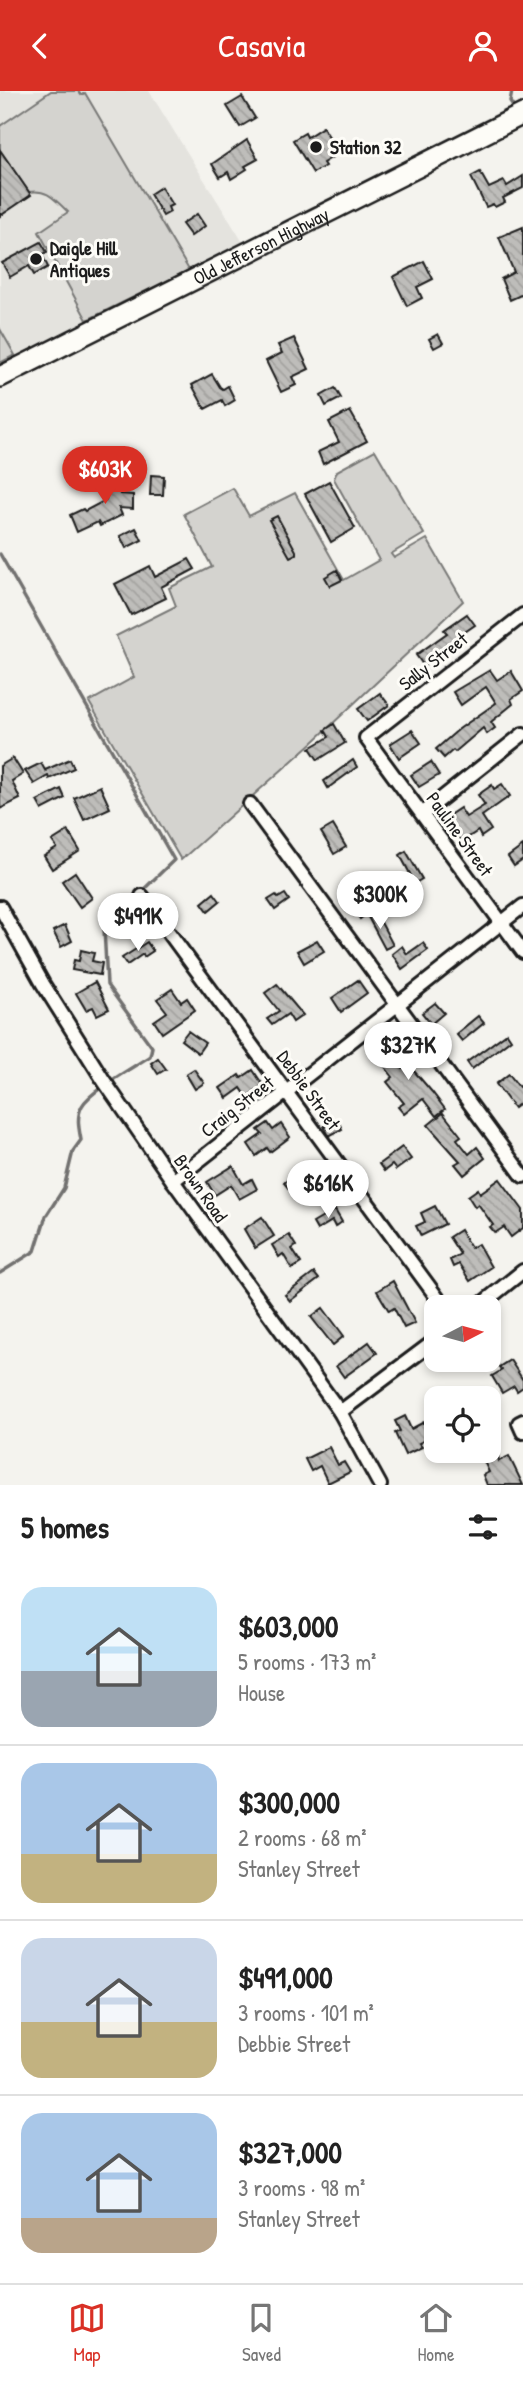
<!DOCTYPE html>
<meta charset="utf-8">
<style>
body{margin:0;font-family:"Patrick Hand",sans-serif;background:#f6f6f6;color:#222;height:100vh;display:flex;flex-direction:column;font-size:26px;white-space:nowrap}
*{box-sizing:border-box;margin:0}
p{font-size:23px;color:#767676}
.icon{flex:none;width:38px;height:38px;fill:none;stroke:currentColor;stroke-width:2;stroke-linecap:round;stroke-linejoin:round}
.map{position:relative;height:1394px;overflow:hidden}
.details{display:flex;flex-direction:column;background:#fff;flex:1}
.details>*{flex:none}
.needle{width:46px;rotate:84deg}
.buttons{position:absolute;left:424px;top:1204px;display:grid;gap:14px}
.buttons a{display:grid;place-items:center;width:77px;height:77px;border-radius:14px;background:#fff;box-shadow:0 4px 10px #0003;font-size:35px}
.price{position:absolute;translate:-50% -60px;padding:0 16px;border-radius:24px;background:#fff;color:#222;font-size:23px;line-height:46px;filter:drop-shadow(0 2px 4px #0008)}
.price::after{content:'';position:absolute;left:50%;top:42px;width:21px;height:16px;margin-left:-10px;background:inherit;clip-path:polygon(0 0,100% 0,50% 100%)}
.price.selected{background:#d93025;color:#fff}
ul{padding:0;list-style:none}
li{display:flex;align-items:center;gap:21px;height:175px;padding:0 21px}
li+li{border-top:2px solid #e0e0e0}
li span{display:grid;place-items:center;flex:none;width:196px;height:140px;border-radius:21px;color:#555}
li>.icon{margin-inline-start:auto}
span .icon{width:84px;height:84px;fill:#fffc;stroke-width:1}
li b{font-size:30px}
h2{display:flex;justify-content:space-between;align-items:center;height:84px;padding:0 21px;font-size:30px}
header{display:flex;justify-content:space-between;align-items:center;height:91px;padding:0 21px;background:#d93025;color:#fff;font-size:32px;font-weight:600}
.tab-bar{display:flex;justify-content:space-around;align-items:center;height:98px;border-top:2px solid #e0e0e0;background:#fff;font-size:19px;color:#767676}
.tab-bar a{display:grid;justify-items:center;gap:4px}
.tab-bar .selected{color:#d93025}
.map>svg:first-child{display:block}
.built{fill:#e4e3de}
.grass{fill:#d4d3cf;stroke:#787876;stroke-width:2}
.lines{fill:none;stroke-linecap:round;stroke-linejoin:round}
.stream{stroke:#72716f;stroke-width:3.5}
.building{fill:url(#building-back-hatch);stroke:#1c1c1c;stroke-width:2}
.minor-casing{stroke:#1c1c1c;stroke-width:18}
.primary-casing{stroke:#1c1c1c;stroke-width:24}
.minor{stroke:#fdfcf7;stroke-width:12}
.primary{stroke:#fdfcf7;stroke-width:19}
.poi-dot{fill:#1c1c1c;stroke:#fdfcf7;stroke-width:2.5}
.labels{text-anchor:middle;stroke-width:6;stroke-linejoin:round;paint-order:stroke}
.poi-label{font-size:19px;font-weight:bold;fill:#1c1c1c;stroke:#fdfcf7;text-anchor:start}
.street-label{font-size:19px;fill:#1c1c1c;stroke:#fdfcf7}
</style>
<header><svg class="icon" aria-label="back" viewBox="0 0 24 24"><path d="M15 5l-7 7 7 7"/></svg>Casavia<svg class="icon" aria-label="person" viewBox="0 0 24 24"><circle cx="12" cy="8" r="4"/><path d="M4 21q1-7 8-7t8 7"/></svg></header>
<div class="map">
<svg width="523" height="1394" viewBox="0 0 523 1394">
<defs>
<pattern id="building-back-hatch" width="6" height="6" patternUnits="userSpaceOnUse" patternTransform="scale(1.75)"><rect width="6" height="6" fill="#bebdba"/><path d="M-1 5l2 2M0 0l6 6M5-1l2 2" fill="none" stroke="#a3a29f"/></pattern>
</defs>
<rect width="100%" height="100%" fill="#f4f3ee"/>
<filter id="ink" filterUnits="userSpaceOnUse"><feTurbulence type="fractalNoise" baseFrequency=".0143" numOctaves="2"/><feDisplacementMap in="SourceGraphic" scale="14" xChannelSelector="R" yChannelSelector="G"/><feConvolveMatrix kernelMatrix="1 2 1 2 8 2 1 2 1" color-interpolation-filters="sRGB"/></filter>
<g filter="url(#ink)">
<path class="built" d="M0 0H149L244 153 0 272Z"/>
<g class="grass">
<path d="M51 0H78L81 4 85 2 189 179 87 229 39 141 68 121C54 108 48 98 29 101L0 59V35Z"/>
<path d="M0 238 15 264 0 272Z"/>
<path d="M375 359 424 443 391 463 394 467 427 448 463 510 312 652 181 769 89 611 134 586 116 545 176 515 169 497 212 476 184 423 233 397 249 425 295 402 344 489 379 469 334 388 337 380Z"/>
</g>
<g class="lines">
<g class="stream">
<path d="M512 0 510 11 514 17"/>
<path d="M0 463 174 769 104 837 107 894 152 956 150 965C134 976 90 1000 82 1015 76 1026 79 1038 81 1049L73 1060 64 1097 46 1125 35 1160 0 1182"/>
</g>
</g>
<g class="building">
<path d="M242 6 255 27 240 36 227 15Z"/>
<path d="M323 36 339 62 323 72 325 75 313 82 293 49 305 42 307 46Z"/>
<path d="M247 49 258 68 245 75 247 78 231 88 228 81 220 86 212 73Z"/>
<path d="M0 59 31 104 0 125Z"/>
<path d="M480 81 489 97 504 90 507 95 523 85V97L503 107 505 111 495 116 493 113 486 116 471 86Z"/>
<path d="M161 96 172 114 168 116 170 121 163 125 150 103Z"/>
<path d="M197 123 205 135 191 145 182 133Z"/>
<path d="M523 136V203L510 209 501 188 514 181 499 146Z"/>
<path d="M41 151 47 161 42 164 48 176 34 184 29 175 10 186 2 172Z"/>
<path d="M424 170 433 188 417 196 422 207 407 215 393 186Z"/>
<path d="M438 243 443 252 434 257 429 248Z"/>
<path d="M294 247 309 278 292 286 296 294 281 301 266 270 282 262 278 254Z"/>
<path d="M212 283 220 296 223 298 228 295 235 309 225 315 222 309 205 318 192 294Z"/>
<path d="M335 297 341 307 326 315 321 305Z"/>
<path d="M350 320 367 350 323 373 318 361 339 351 329 331Z"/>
<path d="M107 383H121L120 403 133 404V418L119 417 122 424 100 435 98 431 77 441 70 424 83 418 85 420 106 409Z"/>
<path d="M151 384 164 385 163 404H150Z"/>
<path d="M329 390 355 437 331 451 305 403Z"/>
<path d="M277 425 296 460V463L290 466 269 429Z"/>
<path d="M136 437 142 449 126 457 120 445Z"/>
<path d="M189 468 195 478 161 496 166 507 131 524 115 493 150 475 155 486Z"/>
<path d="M337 479 342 489 330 495 325 486Z"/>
<path d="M467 523 475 534 443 556 446 559 424 575 416 564 447 542 444 539Z"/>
<path d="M490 579 497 589 511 580 523 600 511 608 513 613 491 631 495 637 487 643 483 637 455 661 453 659 444 667 436 658 459 638 496 612 486 596 461 614 453 601Z"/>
<path d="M380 602 389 614 367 630 358 618Z"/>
<path d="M334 633 345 652 318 669 310 657 329 646 325 639Z"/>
<path d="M412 639 421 652 399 667 390 653Z"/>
<path d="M13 667 23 683 12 690 20 708 0 718V675Z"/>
<path d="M70 668 74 677 49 688 48 685 34 693 25 680 41 672 46 681 45 679Z"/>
<path d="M353 669 357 676 328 697 324 690Z"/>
<path d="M431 671 439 684 419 696 411 684Z"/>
<path d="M502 693 510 705 482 725 491 739 481 746 478 740 461 751 445 727 460 717 466 726 485 714 478 704 492 694 494 698Z"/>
<path d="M100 695 110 717 84 729 74 707Z"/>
<path d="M61 698 65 707 42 719 37 710Z"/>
<path d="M333 734 346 756 334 763 321 741Z"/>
<path d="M68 740 80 760 52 778 44 765 57 757 52 750Z"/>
<path d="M523 755V769L514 775 508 766Z"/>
<path d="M406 760 422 788 415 792 400 764Z"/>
<path d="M75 781 92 807 80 816 62 790Z"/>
<path d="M214 802 220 810 208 820 202 812Z"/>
<path d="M285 803 289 809 275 819 268 809 276 804 278 807Z"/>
<path d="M366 814 370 820 360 828 355 821Z"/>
<path d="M376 822 393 854 385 858 368 826Z"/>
<path d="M65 834 72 850 61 856 53 840Z"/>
<path d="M317 849 324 860 304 872 297 860Z"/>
<path d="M147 851 153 860 144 866 143 863 127 874 122 867Z"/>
<path d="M423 852 428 859 402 878 392 863 402 855 407 863Z"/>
<path d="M81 859 94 862 92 870 102 872 100 884 72 879 74 869 79 870Z"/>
<path d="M358 889 367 902 341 921 332 907Z"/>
<path d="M95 891 109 918 97 924 93 916 86 919 76 902Z"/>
<path d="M277 893 303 924 293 931 288 923 272 934 267 928 279 920 265 902Z"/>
<path d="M172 898 181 911 187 907 195 919 162 942 154 930 167 921 157 908Z"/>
<path d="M435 912 444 922 431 933 422 922Z"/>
<path d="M478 925 484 932 462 950 456 943Z"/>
<path d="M188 940 205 952 198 962 181 949Z"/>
<path d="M507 942 511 948 472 978 467 971Z"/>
<path d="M403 945 408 951 392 964 403 978 408 973 432 1001 445 1018 436 1025 423 1008 404 1023 398 1016 404 1012 387 991 393 986 377 966Z"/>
<path d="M158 967 166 978 158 983 151 972Z"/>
<path d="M194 978 204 992 195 998 186 983Z"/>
<path d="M253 979 263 994 247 1006 241 997 227 1007 220 997 239 984 241 987Z"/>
<path d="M509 983 519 996 523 993V1010L514 1017 496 993Z"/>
<path d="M443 1022 461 1045 457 1048 469 1063 477 1056 485 1067 464 1084 455 1073 460 1070 428 1034Z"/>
<path d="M337 1028 342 1038 329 1045 324 1035Z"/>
<path d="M268 1032 273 1039 281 1033 290 1046 270 1061 267 1057 256 1065 248 1053 262 1043 258 1039Z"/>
<path d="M402 1056 411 1068 396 1079 392 1074 384 1080 379 1073Z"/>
<path d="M233 1075 243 1093 252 1088 257 1098 239 1108 231 1094 215 1104 207 1091Z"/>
<path d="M295 1083 315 1107 303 1115 284 1092Z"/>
<path d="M500 1088 523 1119V1137L511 1146 504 1136 495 1142 490 1136 493 1134 478 1113 475 1116 468 1105 478 1098 480 1102Z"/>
<path d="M435 1115 445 1133 421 1145 416 1135 425 1131 421 1122Z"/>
<path d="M335 1119 342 1131 335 1136 332 1130 317 1139 313 1132Z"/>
<path d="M262 1126 274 1145 255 1157 244 1138Z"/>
<path d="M460 1139 471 1157 478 1153 491 1176 470 1190 459 1173 453 1176 450 1169 460 1163 449 1146Z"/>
<path d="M289 1144 296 1155 292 1158 301 1172 292 1178 283 1163 279 1166 272 1154Z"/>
<path d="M314 1182 319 1188 290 1210 285 1204Z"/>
<path d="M393 1190 415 1232 404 1237 394 1217 389 1220 377 1200Z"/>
<path d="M323 1217 344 1245 333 1254 311 1226Z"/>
<path d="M369 1251 377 1262 344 1286 336 1275Z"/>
<path d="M510 1269 523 1289V1296L517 1300 514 1295 502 1302 492 1285 502 1279 499 1276Z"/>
<path d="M488 1311 497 1315 490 1335H493L499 1370 509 1365 523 1394H487L483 1384 489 1381 479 1360H488Z"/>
<path d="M405 1325 411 1338 424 1331 431 1346 419 1352 422 1356 405 1364 395 1342 400 1340 395 1330Z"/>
<path d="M329 1356 338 1374 344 1371 350 1381 328 1392 320 1375 311 1380 305 1368Z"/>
</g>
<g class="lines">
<g class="minor-casing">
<g id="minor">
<path d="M523 524 366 647 523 861"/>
<path d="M250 713 523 1085"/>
<path d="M422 723 523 643"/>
<path d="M142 805 444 1216"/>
<path d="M0 816 43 893 104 990 173 1090 340 1321 380 1394"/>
<path d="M173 1090 523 815"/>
<path d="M478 1216 523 1180"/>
<path d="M340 1321 436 1249"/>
<path d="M523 1330 519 1332 523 1341"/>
</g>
</g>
<g class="primary-casing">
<g id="primary">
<path id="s1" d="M0 286 523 23"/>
</g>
</g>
<use href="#minor" class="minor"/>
<use href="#primary" class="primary"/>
</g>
</g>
<g class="poi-dot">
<circle cx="316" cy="56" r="7"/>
<circle cx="36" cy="168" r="7"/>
</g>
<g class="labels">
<g class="poi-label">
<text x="330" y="63">Station 32</text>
<text x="50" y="164">Daigle Hill<tspan x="50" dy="22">Antiques</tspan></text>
</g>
<g class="street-label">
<text dy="7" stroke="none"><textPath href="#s1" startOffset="292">Old Jefferson Highway</textPath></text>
<text transform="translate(433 570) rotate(-38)" y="7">Sally Street</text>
<text transform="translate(460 743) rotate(54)" y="7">Pauline Street</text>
<text transform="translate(309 999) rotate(54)" y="7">Debbie Street</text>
<text transform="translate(237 1015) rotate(-38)" y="7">Craig Street</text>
<text transform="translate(201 1097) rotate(55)" y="7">Brown Road</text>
</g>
</g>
</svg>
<div class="buttons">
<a><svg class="needle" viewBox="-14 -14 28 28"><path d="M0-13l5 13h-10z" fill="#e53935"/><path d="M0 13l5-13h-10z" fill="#767676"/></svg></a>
<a><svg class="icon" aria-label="locate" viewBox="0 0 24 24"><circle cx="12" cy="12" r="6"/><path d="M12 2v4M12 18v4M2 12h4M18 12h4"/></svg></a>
</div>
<b class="price selected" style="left:105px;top:415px">$603K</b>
<b class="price" style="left:380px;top:840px">$300K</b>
<b class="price" style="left:138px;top:862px">$491K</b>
<b class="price" style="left:408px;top:991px">$327K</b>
<b class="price" style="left:328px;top:1129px">$616K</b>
</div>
<section class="details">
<h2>5 homes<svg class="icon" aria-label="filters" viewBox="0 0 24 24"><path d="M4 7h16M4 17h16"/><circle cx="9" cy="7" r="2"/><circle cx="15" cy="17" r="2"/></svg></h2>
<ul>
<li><span style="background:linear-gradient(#bfe0f5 60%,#9aa5b1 0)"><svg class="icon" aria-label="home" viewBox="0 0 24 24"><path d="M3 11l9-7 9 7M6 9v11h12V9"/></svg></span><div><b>$603,000</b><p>5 rooms · 173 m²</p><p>House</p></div></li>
<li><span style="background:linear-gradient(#a9c7e8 65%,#c2b280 0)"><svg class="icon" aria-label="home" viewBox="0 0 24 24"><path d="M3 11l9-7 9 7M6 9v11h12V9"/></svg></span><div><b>$300,000</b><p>2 rooms · 68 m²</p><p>Stanley Street</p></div></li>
<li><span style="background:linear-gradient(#c9d6e8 60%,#c2b280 0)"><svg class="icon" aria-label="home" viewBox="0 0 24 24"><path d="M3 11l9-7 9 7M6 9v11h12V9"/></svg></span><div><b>$491,000</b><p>3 rooms · 101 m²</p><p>Debbie Street</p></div></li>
<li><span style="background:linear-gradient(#a9c7e8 75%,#b9a48a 0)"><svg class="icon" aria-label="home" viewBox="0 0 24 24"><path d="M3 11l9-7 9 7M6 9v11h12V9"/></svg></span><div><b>$327,000</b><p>3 rooms · 98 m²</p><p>Stanley Street</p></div></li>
</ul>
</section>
<nav class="tab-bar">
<a class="selected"><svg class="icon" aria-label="map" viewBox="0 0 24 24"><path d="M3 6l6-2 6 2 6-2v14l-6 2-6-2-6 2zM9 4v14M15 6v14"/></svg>Map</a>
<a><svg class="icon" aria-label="saved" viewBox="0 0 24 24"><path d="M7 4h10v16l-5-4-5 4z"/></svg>Saved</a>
<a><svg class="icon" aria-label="home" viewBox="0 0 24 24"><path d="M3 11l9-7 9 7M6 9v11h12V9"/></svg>Home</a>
</nav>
